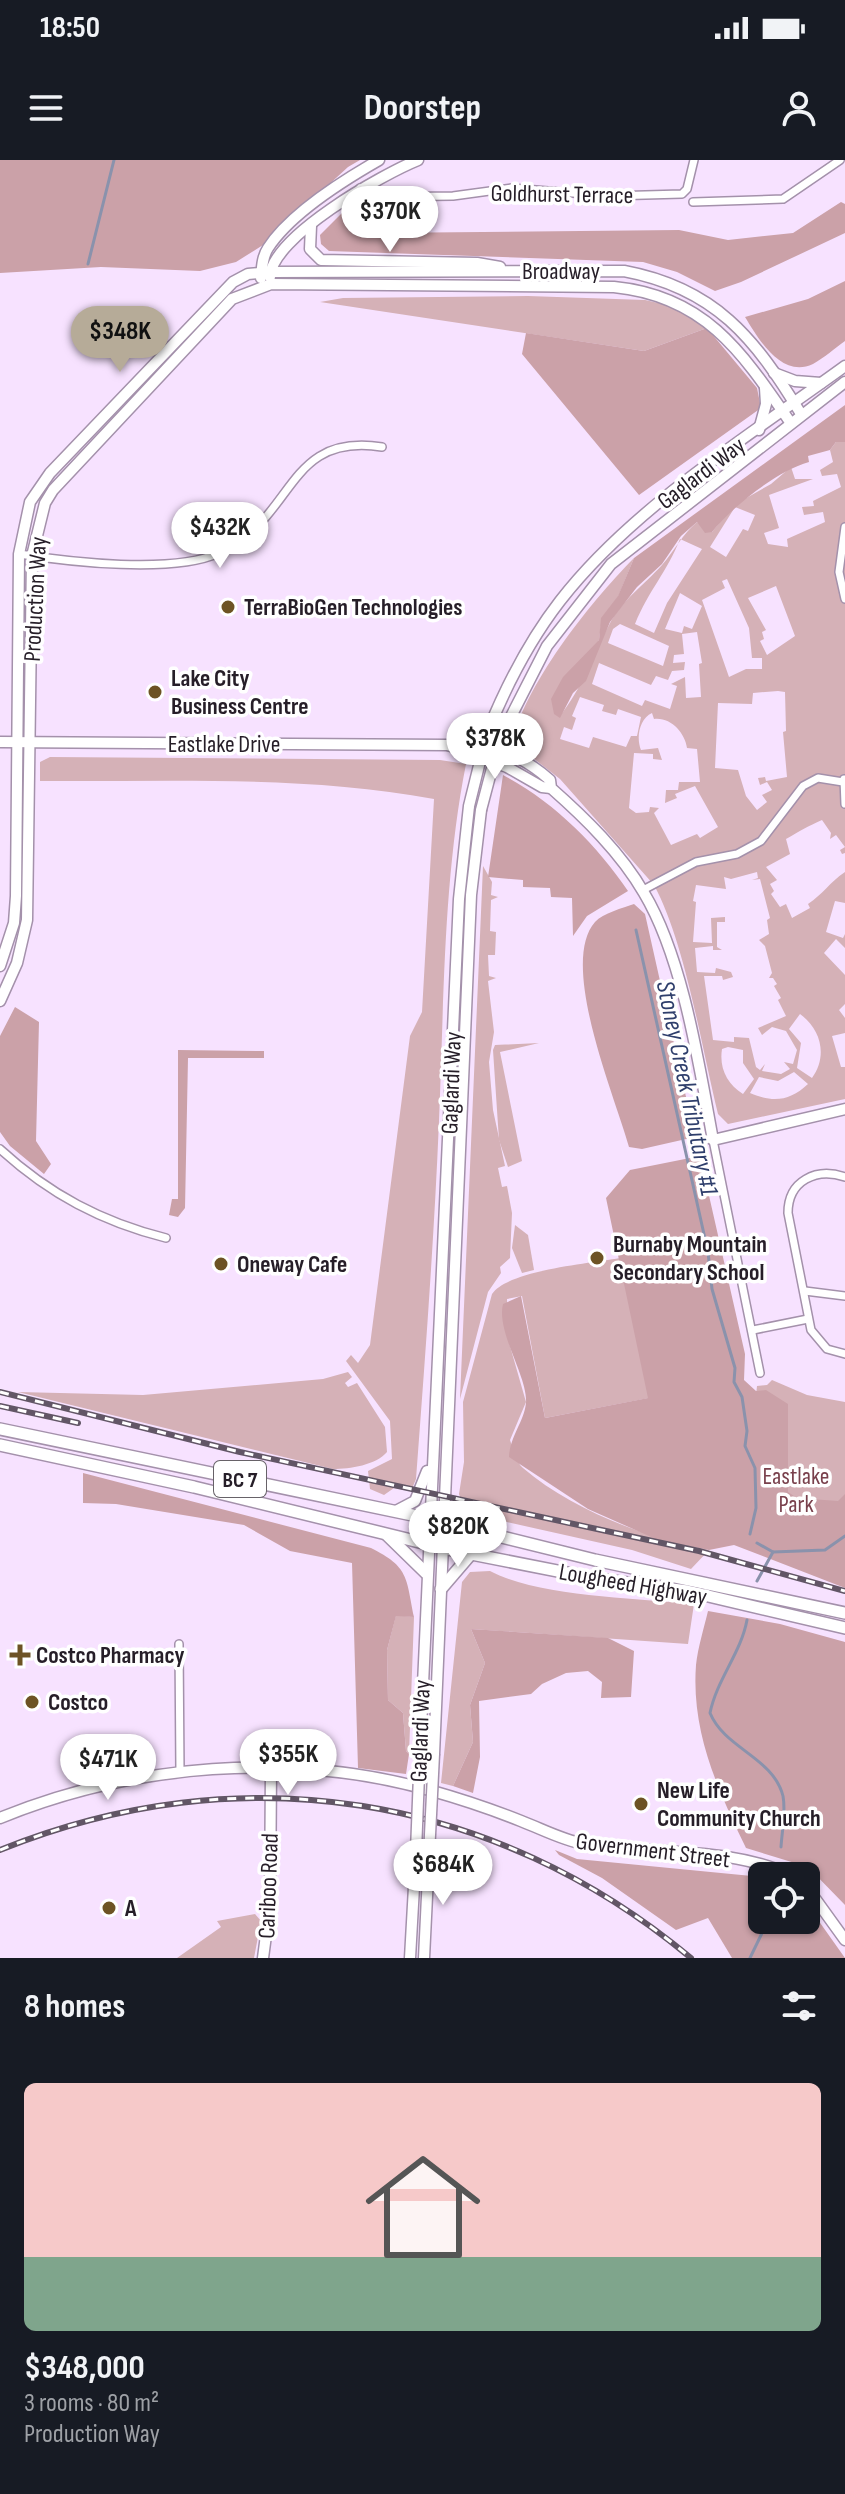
<!DOCTYPE html>
<meta charset="utf-8">
<style>
body{margin:0;font-family:"Sofia Sans Condensed",sans-serif;background:#242831;color:#f1f3f6;height:100vh;display:flex;flex-direction:column;font-size:30px;white-space:nowrap}
*{box-sizing:border-box;margin:0}
p{font-size:26px;color:#9ea1a6}
.icon{flex:none;width:44px;height:44px;fill:none;stroke:currentColor;stroke-width:2;stroke-linecap:round;stroke-linejoin:round}
.map{position:relative;height:1798px;overflow:hidden}
.side{display:flex;flex-direction:column;background:#171b24;flex:1}
.side>*{flex:none}
.tools{position:absolute;left:748px;top:1702px;display:grid;gap:16px}
.tools a{display:grid;place-items:center;width:72px;height:72px;border-radius:12px;background:#171b24;box-shadow:0 2px 6px #0004;font-size:40px}
.price{position:absolute;translate:-50% -68px;padding:0 18px;border-radius:28px;background:#fff;color:#222;font-size:26px;line-height:52px;filter:drop-shadow(0 2px 4px #0008)}
.price::after{content:'';position:absolute;left:50%;top:48px;width:24px;height:18px;margin-left:-12px;background:inherit;clip-path:polygon(0 0,100% 0,50% 100%)}
.price.current{background:#b6ab98;color:#111}
ul{padding:0;list-style:none}
li{display:grid;align-content:center;gap:16px;height:424px;padding:0 24px}
li span{display:grid;place-items:center;height:248px;border-radius:12px;color:#555}
li>.icon{margin-inline-start:auto}
span .icon{width:144px;height:144px;fill:#fffc;stroke-width:1}
li b{font-size:34px}
h2{display:flex;justify-content:space-between;align-items:center;height:96px;padding:0 24px;font-size:34px}
.status{display:flex;justify-content:space-between;align-items:center;height:56px;padding:0 40px;background:#171b24;direction:ltr}
.status svg{height:22px;fill:currentColor}
header{display:flex;justify-content:space-between;align-items:center;height:104px;padding:0 24px;background:#171b24;font-size:36px;font-weight:700}
.map>svg:first-child{display:block}
.green{fill:#d5b1b7;fill-rule:evenodd}
.forest{fill:#cba1a8}
.lines{fill:none;stroke-linecap:round;stroke-linejoin:round}
.stream{stroke:#8a92ac;stroke-width:3}
.street-casing{stroke:#a491ab;stroke-width:10}
.secondary-casing{stroke:#a491ab;stroke-width:13}
.primary-casing{stroke:#a491ab;stroke-width:14}
.street{stroke:#fff;stroke-width:7}
.secondary{stroke:#fff;stroke-width:10}
.primary{stroke:#fff;stroke-width:11}
.rail-casing{stroke:#625666;stroke-width:6}
.rail{stroke:#fff;stroke-width:3;stroke-dasharray:9;stroke-linecap:butt}
.secondary-bridge-casing{stroke:#a491ab;stroke-width:13;stroke-linecap:butt}
.secondary-bridge{stroke:#fff;stroke-width:10}
.poi-dot{fill:#6d5324;stroke:#fff;stroke-width:3}
.labels{text-anchor:middle;stroke-width:7;stroke-linejoin:round;paint-order:stroke}
.shield{fill:#fff;stroke:#676268;stroke-width:2}
.shield-label{font-size:22px;font-weight:bold;fill:#261e28}
.street-label{font-size:24px;fill:#261e28;stroke:#fff}
.poi-label{font-size:24px;font-weight:bold;fill:#261e28;stroke:#fff;text-anchor:start}
.park-label{font-size:24px;fill:#79404c;stroke:#fff}
.water-label{font-size:26px;font-style:italic;fill:#2f3f6c;stroke:#fff}
</style>
<div class="status"><b>18:50</b><svg viewBox="0 0 49 12"><path d="M0 12V9h3v3zM5 12V6h3v6zM10 12V3h3v9zM15 12V0h3v12zM26 1h20v11H26zM47 4h2v5h-2z"/></svg></div>
<header><svg class="icon" aria-label="menu" viewBox="0 0 24 24"><path d="M4 6h16M4 12h16M4 18h16"/></svg>Doorstep<svg class="icon" aria-label="person" viewBox="0 0 24 24"><circle cx="12" cy="8" r="4"/><path d="M4 21q1-7 8-7t8 7"/></svg></header>
<div class="map">
<svg width="845" height="1798" viewBox="0 0 845 1798">
<rect width="100%" height="100%" fill="#f7e2ff"/>
<g class="green">
<path d="M528 136 645 140 676 147 707 168 644 191 320 142 343 138Z"/>
<path d="M836 282H845V693L842 694 840 690 845 687 836 675 830 679 831 673 822 660C808 666 800 671 786 679L790 694 766 707 777 720 770 724 774 731 771 734 780 747 786 744 792 758 810 748 808 744C823 734 829 723 845 712V743L835 741 826 772 843 778 845 774V788L836 779 824 793 845 815V844L839 850 845 858V873L832 876 841 907H845V939L728 964 718 954C702 889 685 782 654 725L560 619 533 598 509 589C526 523 587 446 634 398L618 437 602 458 599 480 559 557C582 529 592 497 609 465 621 441 644 425 662 405 675 390 682 375 697 362L712 372 734 345 771 324 791 307 795 319H813L769 335 779 368 764 373 768 384 788 387 787 379 825 362 823 352 804 355 802 347 814 346 813 341 841 327 837 314 822 316 820 310 833 302 830 290ZM735 347 755 355 748 371 743 369 726 397 710 387ZM680 379 702 389 667 443 654 473 635 464C649 430 667 412 680 379ZM727 419 749 468 752 498H762V509H746L729 517 702 440 725 428 722 421ZM776 426 795 476 767 495 760 481 764 479 762 472 766 470 748 438ZM680 433 702 446 692 469 684 466 682 473 665 469ZM620 464 669 486 663 506 608 483 613 469ZM697 472 702 503 699 504 701 537 686 538 685 517 671 524 677 526 670 549 645 540 642 546 592 524 599 503 651 525 656 516 668 520 672 511 684 510 685 502 673 503 674 495 684 494 682 474ZM778 531 785 532 786 571 783 572 787 617 766 621 765 617 758 618 760 625 767 622 772 630 762 635 767 642 757 650 746 636 738 610 715 608 718 543 752 544 753 533ZM580 537 604 545 602 551 616 555 618 549 641 557 637 576H631L626 587 593 577 589 588 560 579 564 567 572 570 576 558 572 556ZM652 553 654 559C671 557 685 573 687 588L697 589 700 622H679L678 630H666L665 643 677 638 675 634 695 626 718 667 700 678 697 674 671 685 654 653 659 648 650 647 649 652 636 653 629 648 634 593 653 594V599L662 600 658 588 641 590C636 578 639 559 652 553ZM757 712 758 718 752 720 760 719 770 758 767 760 769 774 759 780 765 786 772 813 769 818H773L777 824 774 826 781 838 778 840 786 856 758 868 762 875 772 867 786 871 797 890 793 904 784 902 790 909 781 914 762 911 765 904 760 910 756 907 749 878 734 877V882L713 880 704 816H722L723 820 733 817 731 812 716 808 715 813 697 812 695 788 713 786V790H722L717 787V762H725V757L711 758 712 783 693 782 696 742 693 741 696 725 726 729 724 717 731 719ZM800 854C821 869 828 896 812 918L797 908 801 883 789 869ZM728 887 743 890V903L754 919 743 934C727 924 719 908 722 889ZM794 912 808 924C790 941 773 943 750 933L759 917 778 921Z"/>
<path d="M50 597 440 600 466 604C443 720 444 843 439 961 434 1081 425 1199 416 1319L411 1331 394 1328 384 1335 370 1329 368 1311 392 1299 390 1261 346 1201 351 1195 358 1203 370 1185 410 876 422 852 434 639C305 615 170 622 40 621V602Z"/>
<path d="M483 706 492 722 491 735 498 737 491 740 490 771 496 772 495 795H488L489 816 496 818 488 821 494 872 489 902 493 950 505 1006 498 1008 502 1027 507 1026 512 1053 510 1098 500 1107 501 1113 488 1132 460 1239Z"/>
<path d="M539 883 500 892 522 1001 508 1007 499 980 493 890 495 885Z"/>
<path d="M515 1065 528 1075 534 1110 522 1113 512 1088Z"/>
<path d="M620 1098 649 1238 545 1258 522 1136 507 1139 508 1179 526 1242 510 1280C513 1289 516 1302 523 1308 572 1350 646 1378 709 1390L691 1409 632 1390 471 1354 464 1349 459 1334 464 1302 463 1242 492 1134C509 1110 587 1104 620 1098Z"/>
<path d="M348 1212 352 1217 345 1223 348 1227 357 1223 385 1267 387 1292C376 1305 350 1309 333 1309L18 1232 143 1235 323 1219Z"/>
<path d="M772 1220 807 1235 845 1242V1401L741 1380 757 1226 767 1225Z"/>
<path d="M490 1411C539 1437 637 1438 694 1444L688 1484 471 1469 485 1503 470 1545 473 1582 453 1626 441 1623 462 1422 470 1412Z"/>
<path d="M396 1455 414 1457 409 1594 406 1591 403 1553 388 1540 387 1490Z"/>
<path d="M255 1754 261 1761 254 1798H177L221 1767 217 1761Z"/>
</g>
<g class="forest">
<path d="M0 0H360L348 7 263 85 236 102 200 111 101 107 0 113Z"/>
<path d="M365 41V58L374 73 679 70 728 80 793 73 841 42 845 44V73L741 122 715 131 677 112 643 102 329 91 321 84 320 75 352 43Z"/>
<path d="M845 121V181C835 188 824 198 813 204 781 219 758 178 745 157L808 139Z"/>
<path d="M707 168 757 228 761 248 639 335 522 194 526 173 644 191Z"/>
<path d="M845 245V282H836L830 290 808 296 809 302C777 311 733 346 712 372L705 373 697 362 681 376 662 404 637 427 610 462 586 521 573 533 560 558 554 554 551 539 563 517 599 480 601 458 618 436 634 398Z"/>
<path d="M503 615C554 642 596 684 628 731L587 756 573 776 572 738 551 737 550 728 523 727V720L488 717Z"/>
<path d="M634 744 645 754 695 977 642 989 629 987C616 939 558 804 595 762 603 753 623 748 634 744Z"/>
<path d="M15 847 39 862 36 981 51 1004 44 1014 10 986 0 972V876Z"/>
<path d="M178 890 264 891V898H188L185 1048 178 1057 169 1055 172 1039H178Z"/>
<path d="M700 996 745 1194 744 1220 756 1231 766 1230 788 1244V1332L797 1338 838 1341 845 1334V1428L734 1385 709 1390 658 1380 588 1349 509 1297C510 1276 524 1262 526 1243 528 1217 496 1172 503 1144L521 1136 545 1258 648 1238 606 1038 630 1010Z"/>
<path d="M83 1313 371 1388C409 1407 406 1417 414 1457L396 1456 387 1490 388 1540 403 1553 406 1591 409 1594 406 1614 358 1608 352 1403 290 1391 244 1365 116 1344 83 1343Z"/>
<path d="M708 1451 780 1464 845 1482V1745L808 1707 746 1688C718 1630 691 1572 696 1505 698 1487 704 1468 708 1451Z"/>
<path d="M471 1469 608 1478 634 1491 631 1537 601 1538 602 1522 588 1511 566 1513 542 1524 531 1534 479 1541 480 1597 473 1633 453 1626 473 1582 470 1545 485 1503Z"/>
<path d="M555 1690 577 1699 762 1717V1760H806V1743L845 1798H732L708 1758 676 1770 602 1718 559 1695Z"/>
</g>
<g class="lines">
<g class="stream">
<path d="M88 104 114 0"/>
<path d="M636 770 708 1092 712 1129 735 1208 734 1222 742 1237 747 1271 745 1286 755 1308 756 1348 750 1374"/>
<path d="M757 1383 773 1392"/>
<path d="M757 1421 773 1392 825 1390 845 1376"/>
<path d="M747 1460C741 1493 717 1519 710 1553 725 1589 773 1597 783 1636 786 1652 782 1671 781 1687"/>
<path d="M750 1798 763 1771 759 1751 762 1741"/>
</g>
<g class="street-casing">
<g id="street">
<path d="M360 28 375 37 453 36 512 28 609 36 682 34 687 29 694 0"/>
<path d="M693 42 783 39 840 0"/>
<path d="M845 367 839 412 845 439"/>
<path d="M19 394C70 402 173 414 219 393 296 359 285 272 382 287"/>
<path d="M844 619 845 644"/>
<path d="M643 730 696 702 737 694 761 681 803 626 818 618 843 622"/>
<path d="M713 980 760 1213"/>
<path d="M0 989C49 1034 102 1062 166 1078"/>
<path d="M845 1017C816 1007 788 1021 788 1053L811 1170 827 1189 845 1194"/>
<path d="M805 1131 845 1136"/>
<path d="M753 1170 808 1159"/>
<path d="M179 1484 180 1613"/>
</g>
</g>
<g class="secondary-casing">
<g id="secondary">
<path d="M311 66 310 89 321 100 477 103 500 107"/>
<path d="M270 117C271 77 383 14 418 0"/>
<path d="M261 118C262 108 262 97 268 88 290 54 344 20 379 0"/>
<path d="M774 213 795 221 821 223"/>
<path d="M759 270 766 244 765 228"/>
<path d="M487 573C506 526 529 481 560 441 633 347 749 276 845 206"/>
<path d="M500 578 547 486 611 404 845 222"/>
<path d="M0 582 448 585C483 576 524 597 550 620L551 628C585 658 621 693 644 733 683 798 699 905 713 980L845 949"/>
<path d="M448 585 507 607 542 627 551 628"/>
<path d="M0 806 14 763 16 736 19 394 30 342 50 313 233 122 248 114 270 112 624 111C715 128 755 178 801 254"/>
<path d="M0 841 17 803 27 760 32 396 45 343 53 330 232 139 271 124 614 127C705 136 742 192 790 262"/>
<path d="M396 1351 415 1341 427 1311"/>
<path d="M420 1590 459 739 469 646"/>
<path d="M434 1594 471 735 481 650"/>
<path d="M0 1658C132 1604 291 1591 429 1630 461 1639 491 1649 521 1661 542 1669 562 1680 584 1684 652 1695 730 1686 793 1716"/>
<path d="M806 1726 845 1780"/>
<path d="M263 1798 270 1745 271 1609"/>
<path d="M410 1798 416 1691"/>
<path d="M424 1798 429 1695"/>
</g>
</g>
<g class="primary-casing">
<g id="primary">
<path d="M0 1269 417 1356 595 1400 845 1453"/>
<path d="M0 1285 194 1327 456 1391 598 1419 687 1431 845 1468"/>
<path d="M387 1375 426 1413"/>
<path d="M441 1429 471 1394"/>
</g>
</g>
<use href="#street" class="street"/>
<use href="#secondary" class="secondary"/>
<use href="#primary" class="primary"/>
<g class="rail-casing">
<g id="rail">
<path d="M0 1232 240 1292 699 1391 845 1431"/>
<path d="M0 1246 78 1263"/>
<path d="M0 1690C240 1593 493 1633 691 1798"/>
</g>
</g>
<use href="#rail" class="rail"/>
<g class="secondary-bridge-casing">
<g id="secondary-bridge">
<path d="M469 646 487 573"/>
<path d="M481 650 500 578"/>
<path d="M416 1691 420 1590"/>
<path d="M429 1695 434 1594"/>
</g>
</g>
<use href="#secondary-bridge" class="secondary-bridge"/>
</g>
<g class="poi-dot">
<circle cx="228" cy="447" r="8"/>
<circle cx="155" cy="532" r="8"/>
<circle cx="597" cy="1098" r="8"/>
<circle cx="221" cy="1104" r="8"/>
<path d="M16 1483h8v8h8v8h-8v8h-8v-8h-8v-8h8z"/>
<circle cx="32" cy="1542" r="8"/>
<circle cx="641" cy="1644" r="8"/>
<circle cx="109" cy="1748" r="8"/>
</g>
<g class="labels">
<rect class="shield" x="214" y="1301" width="52" height="36" rx="6"/>
<g class="shield-label">
<text x="240" y="1327">BC 7</text>
</g>
<g class="street-label">
<text transform="translate(562 34) rotate(1)" y="8">Goldhurst Terrace</text>
<text x="561" y="119">Broadway</text>
<text transform="translate(701 313) rotate(-37)" y="8">Gaglardi Way</text>
<text transform="translate(35 439) rotate(-87)" y="8">Production Way</text>
<text x="224" y="592">Eastlake Drive</text>
<text transform="translate(451 923) rotate(-88)" y="8">Gaglardi Way</text>
<text transform="translate(633 1424) rotate(10)" y="8">Lougheed Highway</text>
<text transform="translate(420 1571) rotate(-88)" y="8">Gaglardi Way</text>
<text transform="translate(653 1690) rotate(7)" y="8">Government Street</text>
<text transform="translate(268 1726) rotate(-88)" y="8">Cariboo Road</text>
</g>
<g class="poi-label">
<text x="244" y="455">TerraBioGen Technologies</text>
<text x="171" y="526">Lake City<tspan x="171" dy="28">Business Centre</tspan></text>
<text x="613" y="1092">Burnaby Mountain<tspan x="613" dy="28">Secondary School</tspan></text>
<text x="237" y="1112">Oneway Cafe</text>
<text x="36" y="1503">Costco Pharmacy</text>
<text x="48" y="1550">Costco</text>
<text x="657" y="1638">New Life<tspan x="657" dy="28">Community Church</tspan></text>
<text x="125" y="1756">A</text>
</g>
<g class="park-label">
<text x="796" y="1324">Eastlake<tspan x="796" dy="28">Park</tspan></text>
</g>
<g class="water-label">
<text transform="translate(688 928) rotate(78)" y="9">Stoney Creek Tributary #1</text>
</g>
</g>
</svg>
<div class="tools">
<a><svg class="icon" aria-label="locate" viewBox="0 0 24 24"><circle cx="12" cy="12" r="6"/><path d="M12 2v4M12 18v4M2 12h4M18 12h4"/></svg></a>
</div>
<b class="price" style="left:390px;top:94px">$370K</b>
<b class="price current" style="left:120px;top:214px">$348K</b>
<b class="price" style="left:220px;top:410px">$432K</b>
<b class="price" style="left:495px;top:621px">$378K</b>
<b class="price" style="left:458px;top:1409px">$820K</b>
<b class="price" style="left:288px;top:1637px">$355K</b>
<b class="price" style="left:108px;top:1642px">$471K</b>
<b class="price" style="left:443px;top:1747px">$684K</b>
</div>
<section class="side">
<h2>8 homes<svg class="icon" aria-label="filters" viewBox="0 0 24 24"><path d="M4 7h16M4 17h16"/><circle cx="9" cy="7" r="2"/><circle cx="15" cy="17" r="2"/></svg></h2>
<ul>
<li><span style="background:linear-gradient(#f6c9c9 70%,#7fa58c 0)"><svg class="icon" aria-label="home" viewBox="0 0 24 24"><path d="M3 11l9-7 9 7M6 9v11h12V9"/></svg></span><div><b>$348,000</b><p>3 rooms · 80 m²</p><p>Production Way</p></div></li>
</ul>
</section>
